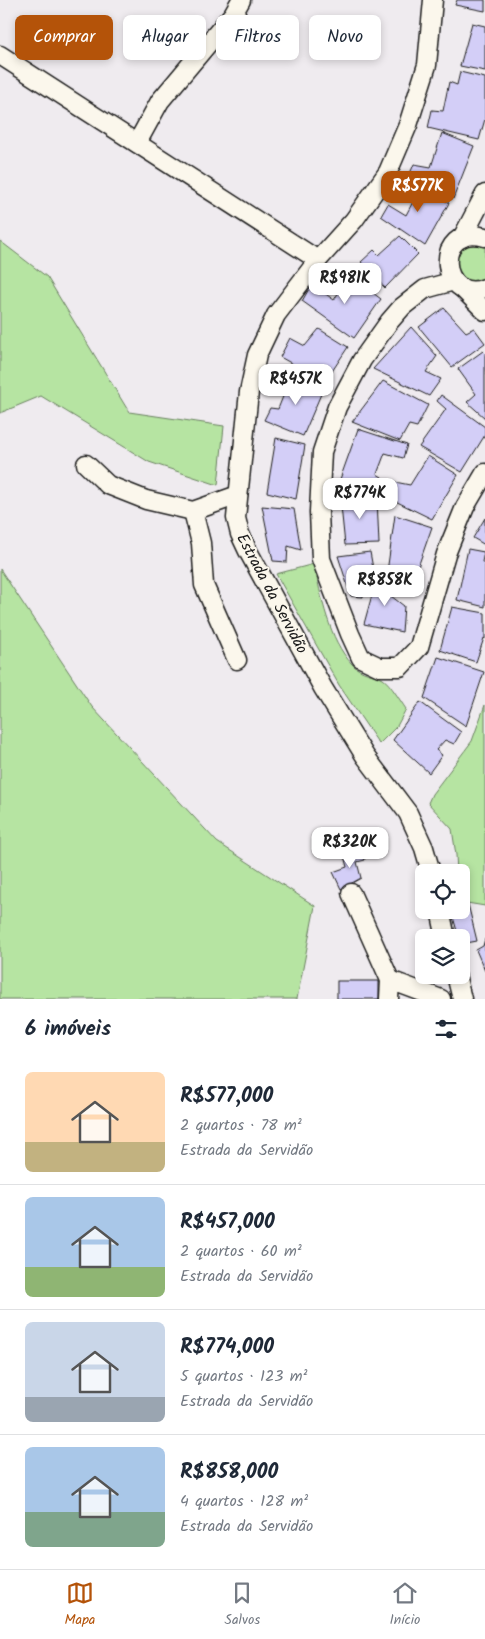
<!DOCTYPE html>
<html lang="pt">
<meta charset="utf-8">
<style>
body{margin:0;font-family:Kalam,sans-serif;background:#f6f6f7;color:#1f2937;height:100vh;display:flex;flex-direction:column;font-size:19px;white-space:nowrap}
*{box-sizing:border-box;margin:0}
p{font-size:16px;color:#747a83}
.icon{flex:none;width:28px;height:28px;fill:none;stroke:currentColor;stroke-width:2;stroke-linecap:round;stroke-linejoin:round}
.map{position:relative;height:999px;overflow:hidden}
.drawer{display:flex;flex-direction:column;background:#fff;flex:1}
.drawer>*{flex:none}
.top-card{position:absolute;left:15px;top:15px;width:455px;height:45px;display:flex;gap:10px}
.tools{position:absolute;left:415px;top:864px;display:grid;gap:10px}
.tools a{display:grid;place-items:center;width:55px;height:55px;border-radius:8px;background:#fff;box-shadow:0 2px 8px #0003;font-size:25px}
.price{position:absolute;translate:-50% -42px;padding:0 11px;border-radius:10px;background:#fff;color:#222;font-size:16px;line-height:32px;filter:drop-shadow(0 1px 2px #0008)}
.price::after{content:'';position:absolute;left:50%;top:30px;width:15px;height:11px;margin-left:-8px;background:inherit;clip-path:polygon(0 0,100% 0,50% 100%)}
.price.on{background:#b45309;color:#fff}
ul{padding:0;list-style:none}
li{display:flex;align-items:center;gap:15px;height:125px;padding:0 25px}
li+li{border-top:1px solid #e0e1e3}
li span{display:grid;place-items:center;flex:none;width:140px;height:100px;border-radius:8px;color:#555}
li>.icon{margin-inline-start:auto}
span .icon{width:60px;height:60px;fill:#fffc;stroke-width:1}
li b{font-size:21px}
h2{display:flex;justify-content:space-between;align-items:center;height:60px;padding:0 25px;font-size:21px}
.tag{padding:0 18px;border-radius:8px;background:#fff;box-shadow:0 2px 8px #0003;font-size:18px;line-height:45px}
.tag.on{background:#b45309;color:#fff}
.tabs{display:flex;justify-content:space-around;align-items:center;height:70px;border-top:1px solid #e0e1e3;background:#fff;font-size:14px;color:#747a83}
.tabs a{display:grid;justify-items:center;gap:2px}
.tabs .on{color:#b45309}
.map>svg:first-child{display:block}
.green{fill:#b6e4a2;stroke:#69805f}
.building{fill:#d3cef7;stroke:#1c1c1c}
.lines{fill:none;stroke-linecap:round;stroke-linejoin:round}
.minor-casing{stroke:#1c1c1c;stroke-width:21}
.minor{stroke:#fbf7ec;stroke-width:18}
.labels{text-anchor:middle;stroke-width:4;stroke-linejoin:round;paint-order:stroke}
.street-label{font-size:16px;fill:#1c1c1c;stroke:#fbf7ec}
</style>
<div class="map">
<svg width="485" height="999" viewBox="0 0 485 999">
<rect width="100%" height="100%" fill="#efebef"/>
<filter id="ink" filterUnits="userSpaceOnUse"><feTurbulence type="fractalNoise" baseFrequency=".02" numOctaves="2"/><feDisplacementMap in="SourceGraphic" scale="10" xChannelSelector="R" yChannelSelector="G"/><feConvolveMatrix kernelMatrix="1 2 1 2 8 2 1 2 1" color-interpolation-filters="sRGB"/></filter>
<g filter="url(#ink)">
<g class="green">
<path d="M0 241 47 277 129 412 224 426 218 485 149 462 41 396 0 413Z"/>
<path d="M465 243 485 244V281L473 284 459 277 454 255Z"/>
<path d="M314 564C321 596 329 640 352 664 362 675 373 673 383 679 390 683 401 702 406 709L397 726 379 744 339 685 276 574Z"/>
<path d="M0 569 92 707 217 842 315 906 297 999H0Z"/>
<path d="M485 705V906L461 902V872H457L456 855 452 829 428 803 432 794 472 741Z"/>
</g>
<g class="building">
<path d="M457 0H485V11L455 5Z"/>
<path d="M472 23 485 26V71L460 66Z"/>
<path d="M460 72 485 78V119L479 140 428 128 432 110 443 111 449 82 457 85Z"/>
<path d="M442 133 474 146 453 199 409 176 414 164 431 167Z"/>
<path d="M404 177 449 203 425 246 381 216 388 204 406 215 416 196 399 185Z"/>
<path d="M400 236 418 254 385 288 361 262 374 250 379 255Z"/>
<path d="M349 275 381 299 354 338 302 301 312 284 334 300Z"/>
<path d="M444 308 466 332 474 328 485 343 452 367 419 327Z"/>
<path d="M411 327 437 356 426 372 441 379 429 396 373 369Z"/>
<path d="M319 329 348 347 325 382 280 357 290 338 305 346Z"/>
<path d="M483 351 485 353V418L467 402 476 394 458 369Z"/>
<path d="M292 374 324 387 303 436 264 420 270 408 278 409Z"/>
<path d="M383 381 428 405 417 427 409 425 400 441 352 422Z"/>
<path d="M441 395 485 427V435L462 472 419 447 446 409 437 401Z"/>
<path d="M358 429 407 445 403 458 385 453 377 474 382 477 376 494 339 482Z"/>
<path d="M276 438 305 445 296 499 267 492Z"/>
<path d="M428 456 458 475 432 519 389 498 395 482 410 485Z"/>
<path d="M340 496 377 498 379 544 345 545Z"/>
<path d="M262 506 294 509 301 550 288 546 287 562 273 561Z"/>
<path d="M395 515 432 527 413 581 387 572Z"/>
<path d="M485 518V545L473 538Z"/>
<path d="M468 549 484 552 482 562 485 563V607L457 600Z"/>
<path d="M370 552 374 574 370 590H363V597L351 596 338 556Z"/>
<path d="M378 573 390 579 391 596 404 606 402 632 364 624Z"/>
<path d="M452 607 485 613V639L484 638 476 662 440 650Z"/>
<path d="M438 657 484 672 466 726 424 698Z"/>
<path d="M420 702 461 732 454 744 445 740 436 750 442 755 429 773 393 740Z"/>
<path d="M360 848 365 860 357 862 361 878 341 889 333 872 347 867 344 856Z"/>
<path d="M468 904 477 941 461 944V938H459L451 910H461V905Z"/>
<path d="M485 939V971L476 950 483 946Z"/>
<rect x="337" y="981" width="42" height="18"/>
</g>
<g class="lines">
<g class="minor-casing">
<g id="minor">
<path d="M0 55 318 260"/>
<path d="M137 143 160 101 233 14 241 0"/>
<path d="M485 237C431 223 440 306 485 288"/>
<path d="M462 238 485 194"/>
<path d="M454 281 425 289 402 307 389 322 362 360 337 407 322 452 319 512 321 559 350 634 361 658 380 667H400L419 647 446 554 465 507 485 473"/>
<path d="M462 288 485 311"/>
<path d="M86 464 108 485 146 500 193 511 238 495"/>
<path d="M193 511 201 543 204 585 237 660"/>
<path d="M431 872 424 848 408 813 365 756 323 688 248 551 240 534 236 518 249 392 257 355 276 315 318 260 354 220 388 172 408 125 427 65 433 0"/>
<path d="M351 893 390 980"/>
<path d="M440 910 446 938"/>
<path d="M456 975 462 999"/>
<path d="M389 999 390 980 441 999"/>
</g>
</g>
<use href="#minor" class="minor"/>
</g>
</g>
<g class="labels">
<g class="street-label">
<text transform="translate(273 593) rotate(62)" y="6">Estrada da Servidão</text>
</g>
</g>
</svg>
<div class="tools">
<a><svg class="icon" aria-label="locate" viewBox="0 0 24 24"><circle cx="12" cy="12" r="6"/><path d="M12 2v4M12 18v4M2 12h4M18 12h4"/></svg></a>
<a><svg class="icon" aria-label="layers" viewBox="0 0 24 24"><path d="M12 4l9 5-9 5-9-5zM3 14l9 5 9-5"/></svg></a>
</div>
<b class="price on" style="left:418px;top:213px">R$577K</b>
<b class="price" style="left:345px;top:305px">R$981K</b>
<b class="price" style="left:296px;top:406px">R$457K</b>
<b class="price" style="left:360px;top:520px">R$774K</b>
<b class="price" style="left:385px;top:607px">R$858K</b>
<b class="price" style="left:350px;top:869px">R$320K</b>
<div class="top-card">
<a class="tag on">Comprar</a>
<a class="tag">Alugar</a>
<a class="tag">Filtros</a>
<a class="tag">Novo</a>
</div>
</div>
<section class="drawer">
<h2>6 imóveis<svg class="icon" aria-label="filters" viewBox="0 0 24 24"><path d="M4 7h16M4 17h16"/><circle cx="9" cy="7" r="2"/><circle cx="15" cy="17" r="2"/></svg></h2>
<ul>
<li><span style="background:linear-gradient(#ffd9b3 70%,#c2b280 0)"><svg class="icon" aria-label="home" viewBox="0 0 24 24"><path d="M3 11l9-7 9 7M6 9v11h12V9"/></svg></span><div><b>R$577,000</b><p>2 quartos · 78 m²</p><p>Estrada da Servidão</p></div></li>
<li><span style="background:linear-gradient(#a9c7e8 70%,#8fb573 0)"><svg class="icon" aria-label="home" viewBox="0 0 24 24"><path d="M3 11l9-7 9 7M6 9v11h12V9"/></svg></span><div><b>R$457,000</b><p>2 quartos · 60 m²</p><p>Estrada da Servidão</p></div></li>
<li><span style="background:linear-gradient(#c9d6e8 75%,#9aa5b1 0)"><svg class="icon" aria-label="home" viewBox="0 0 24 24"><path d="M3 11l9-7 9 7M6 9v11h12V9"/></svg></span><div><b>R$774,000</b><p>5 quartos · 123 m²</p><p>Estrada da Servidão</p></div></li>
<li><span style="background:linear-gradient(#a9c7e8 65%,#7fa58c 0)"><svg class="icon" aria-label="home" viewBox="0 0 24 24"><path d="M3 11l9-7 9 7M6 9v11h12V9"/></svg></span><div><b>R$858,000</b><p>4 quartos · 128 m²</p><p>Estrada da Servidão</p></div></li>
</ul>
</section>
<nav class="tabs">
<a class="on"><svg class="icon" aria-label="map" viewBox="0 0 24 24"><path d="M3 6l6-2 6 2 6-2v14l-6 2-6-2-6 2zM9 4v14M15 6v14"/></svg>Mapa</a>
<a><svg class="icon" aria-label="saved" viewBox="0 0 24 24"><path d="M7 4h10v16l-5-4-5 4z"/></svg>Salvos</a>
<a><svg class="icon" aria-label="home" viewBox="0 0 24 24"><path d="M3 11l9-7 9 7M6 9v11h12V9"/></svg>Início</a>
</nav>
